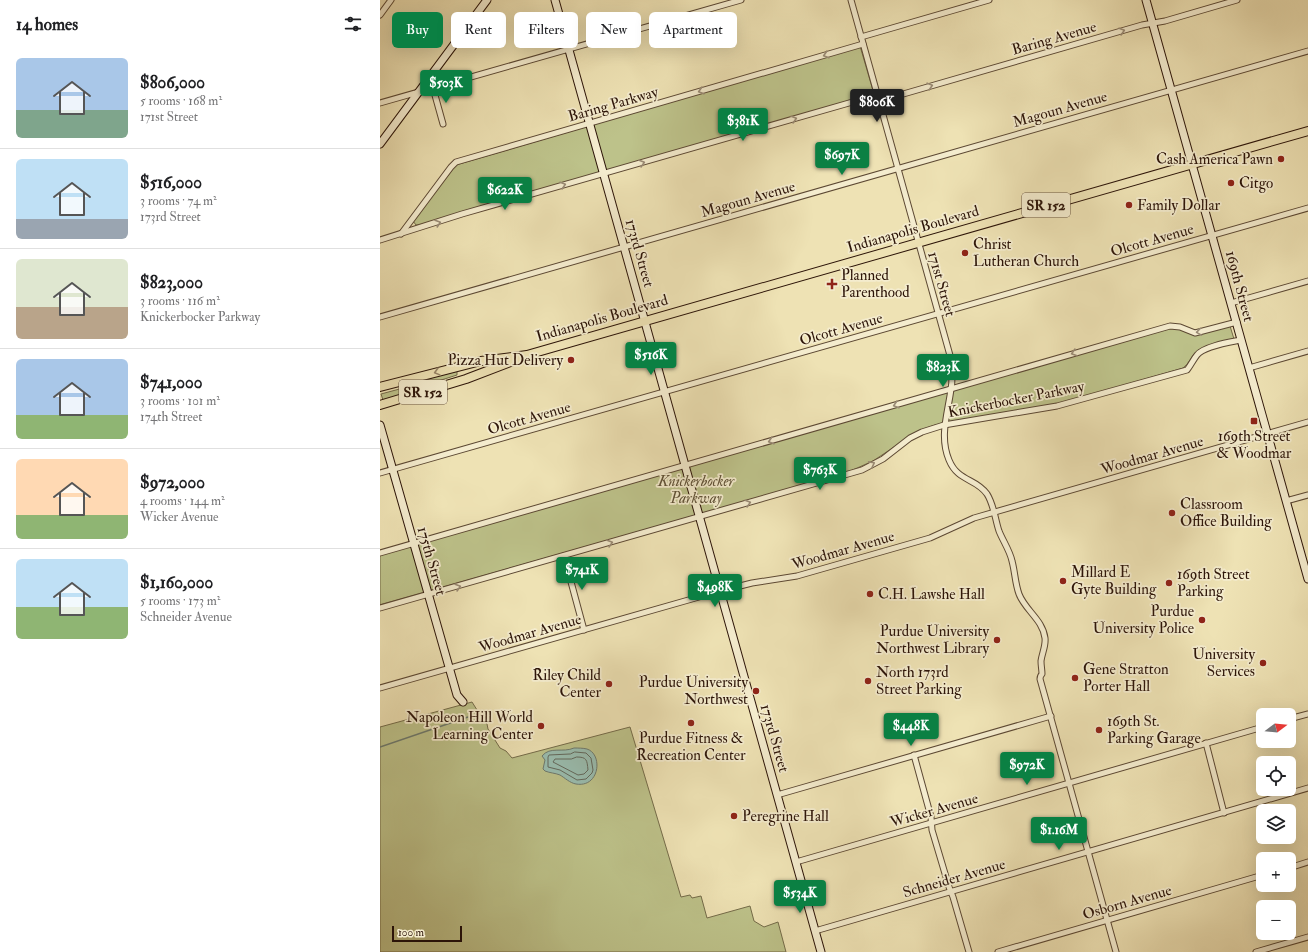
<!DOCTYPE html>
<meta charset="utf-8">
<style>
body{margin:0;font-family:"IM FELL Double Pica",serif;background:#f6f6f6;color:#202124;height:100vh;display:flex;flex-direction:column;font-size:15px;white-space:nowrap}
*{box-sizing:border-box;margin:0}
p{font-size:13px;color:#757577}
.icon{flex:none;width:22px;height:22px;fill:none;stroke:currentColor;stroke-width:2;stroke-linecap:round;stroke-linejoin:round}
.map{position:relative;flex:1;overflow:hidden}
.details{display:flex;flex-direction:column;background:#fff;width:380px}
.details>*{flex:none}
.guide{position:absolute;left:12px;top:12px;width:380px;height:36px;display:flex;gap:8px}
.needle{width:26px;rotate:74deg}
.fabs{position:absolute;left:876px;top:708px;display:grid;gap:8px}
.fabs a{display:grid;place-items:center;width:40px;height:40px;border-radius:6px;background:#fff;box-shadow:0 4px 16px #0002;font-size:20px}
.scale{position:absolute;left:12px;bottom:10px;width:70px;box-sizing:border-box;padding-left:4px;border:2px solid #2c1408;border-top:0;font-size:11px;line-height:14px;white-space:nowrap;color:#2c1408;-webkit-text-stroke:3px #f4ecce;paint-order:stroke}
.price{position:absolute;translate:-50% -34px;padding:0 9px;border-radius:4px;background:#0b8043;color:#fff;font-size:13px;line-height:26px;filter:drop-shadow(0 1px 2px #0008)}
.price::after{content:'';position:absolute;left:50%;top:24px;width:12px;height:9px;margin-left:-6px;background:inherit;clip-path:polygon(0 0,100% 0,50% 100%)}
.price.selected{background:#222;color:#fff}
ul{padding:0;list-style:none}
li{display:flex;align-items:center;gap:12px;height:100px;padding:0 16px}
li+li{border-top:1px solid #e0e0e0}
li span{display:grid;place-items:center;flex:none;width:112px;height:80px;border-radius:6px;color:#555}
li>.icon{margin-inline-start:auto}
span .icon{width:48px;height:48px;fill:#fffc;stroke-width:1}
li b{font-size:17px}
h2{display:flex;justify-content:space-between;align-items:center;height:48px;padding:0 16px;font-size:17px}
.tag{padding:0 14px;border-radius:6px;background:#fff;box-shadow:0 4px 16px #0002;font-size:14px;line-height:36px}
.tag.selected{background:#0b8043;color:#fff}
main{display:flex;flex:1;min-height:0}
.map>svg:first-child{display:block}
.green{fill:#bdc28a;stroke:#746b49}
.water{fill:#99bdb0;stroke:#6d796d}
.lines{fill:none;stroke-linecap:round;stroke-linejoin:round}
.shore{stroke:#62685c;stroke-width:1}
.stream{stroke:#6d796d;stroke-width:1.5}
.street-casing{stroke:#5c4833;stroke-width:7}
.secondary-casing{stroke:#2c1408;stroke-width:9}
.primary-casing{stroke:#2c1408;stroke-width:10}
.street{stroke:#f4ecce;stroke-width:5}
.secondary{stroke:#f4ecce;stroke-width:7}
.primary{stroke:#eee2b4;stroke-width:8}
.oneway{stroke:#9a8b75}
.oneway2{stroke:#978567}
.poi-dot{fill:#8f2418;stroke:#f4ecce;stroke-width:1.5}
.labels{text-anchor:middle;stroke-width:3.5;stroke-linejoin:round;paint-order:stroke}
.shield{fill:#f4ecce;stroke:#685543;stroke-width:1}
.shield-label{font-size:14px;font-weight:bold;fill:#2c1408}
.street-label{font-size:15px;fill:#2c1408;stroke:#f4ecce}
.poi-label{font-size:15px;fill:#2c1408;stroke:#f4ecce;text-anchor:start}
.park-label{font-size:15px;font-style:italic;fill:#5f5136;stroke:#f4ecce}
</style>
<main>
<section class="details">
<h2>14 homes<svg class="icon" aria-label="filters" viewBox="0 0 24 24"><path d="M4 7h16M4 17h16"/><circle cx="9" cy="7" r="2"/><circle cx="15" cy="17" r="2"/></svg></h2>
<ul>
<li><span style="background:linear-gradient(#a9c7e8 65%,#7fa58c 0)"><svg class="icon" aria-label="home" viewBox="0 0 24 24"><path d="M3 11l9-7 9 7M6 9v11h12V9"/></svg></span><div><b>$806,000</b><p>5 rooms · 168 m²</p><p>171st Street</p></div></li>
<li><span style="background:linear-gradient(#bfe0f5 75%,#9aa5b1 0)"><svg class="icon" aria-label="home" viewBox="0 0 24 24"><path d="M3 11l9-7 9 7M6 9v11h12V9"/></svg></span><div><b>$516,000</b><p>3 rooms · 74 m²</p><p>173rd Street</p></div></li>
<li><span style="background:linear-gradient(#dfe7d0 60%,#b9a48a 0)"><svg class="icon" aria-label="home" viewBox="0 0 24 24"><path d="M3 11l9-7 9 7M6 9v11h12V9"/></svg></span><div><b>$823,000</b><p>3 rooms · 116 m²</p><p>Knickerbocker Parkway</p></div></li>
<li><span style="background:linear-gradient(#a9c7e8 70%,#8fb573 0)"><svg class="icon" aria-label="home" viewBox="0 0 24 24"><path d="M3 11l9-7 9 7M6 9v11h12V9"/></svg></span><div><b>$741,000</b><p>3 rooms · 101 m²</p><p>174th Street</p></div></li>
<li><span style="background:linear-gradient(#ffd9b3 70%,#8fb573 0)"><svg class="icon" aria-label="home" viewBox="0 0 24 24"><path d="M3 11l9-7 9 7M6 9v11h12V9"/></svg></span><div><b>$972,000</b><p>4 rooms · 144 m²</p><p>Wicker Avenue</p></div></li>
<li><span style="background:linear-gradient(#bfe0f5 60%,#8fb573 0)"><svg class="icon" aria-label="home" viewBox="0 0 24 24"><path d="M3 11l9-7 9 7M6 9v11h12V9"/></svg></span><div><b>$1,160,000</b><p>5 rooms · 173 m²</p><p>Schneider Avenue</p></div></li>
</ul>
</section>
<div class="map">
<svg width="928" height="952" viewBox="0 0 928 952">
<rect width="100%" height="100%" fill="#eee2b4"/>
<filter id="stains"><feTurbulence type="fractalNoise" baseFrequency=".005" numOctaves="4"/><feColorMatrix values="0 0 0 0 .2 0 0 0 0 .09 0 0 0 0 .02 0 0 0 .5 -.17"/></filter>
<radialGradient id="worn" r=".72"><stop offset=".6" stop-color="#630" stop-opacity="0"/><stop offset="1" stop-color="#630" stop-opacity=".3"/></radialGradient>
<g class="green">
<path d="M480 46 494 94 41 225H36L33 221 76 165Z"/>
<path d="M850 326 854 339C843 342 825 345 817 351 811 356 809 364 803 368L666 408 555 425 538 431 493 461 468 472 0 605V554L791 328 799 329 815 335Z"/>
<path d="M77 371V375L55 382 39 390 3 400 1 394 38 384 58 375Z"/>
<path d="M92 702 104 721 107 724 108 729 120 748 126 751 132 758 250 727 301 897 310 895 312 898 321 896 327 918 370 906 374 921 384 927 398 922 406 952H0V727Z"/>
</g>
<path class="water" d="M194 748C198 748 203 748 207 749 223 754 220 788 196 784 190 783 185 778 180 775 175 773 170 773 165 771L163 769 165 760 162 756C170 746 183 753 194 748Z"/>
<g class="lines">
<g class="shore">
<path d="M195 752 206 753 211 758 213 770 212 773 206 779 197 780 180 770 168 767V757L169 755 190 754Z"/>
<path d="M197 757C207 757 207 760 208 770L204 774 198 775 173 762 175 759H191Z"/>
</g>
<path class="stream" d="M0 747 88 717"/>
<g class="street-casing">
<g id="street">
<path d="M471 0 571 359C572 369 573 379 571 389 568 413 559 436 569 460 578 482 596 478 607 494 614 505 615 519 619 531 623 541 630 551 632 561 635 572 635 583 639 594 645 610 663 620 665 638 666 646 662 653 661 661 661 666 662 670 662 674 661 675 660 677 660 679L736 952"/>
<path d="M0 15 11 0"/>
<path d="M481 37 609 0"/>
<path d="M53 88 63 124"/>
<path d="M499 101 762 25 785 21 857 0"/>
<path d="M0 103 361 0"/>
<path d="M21 234 71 167 76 162 483 44"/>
<path d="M0 240 82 214 497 95"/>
<path d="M851 303 928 281"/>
<path d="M0 317 928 51"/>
<path d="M869 368 928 351"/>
<path d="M0 473 928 208"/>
<path d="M906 501 928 495"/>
<path d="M0 553 790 326 800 327 815 333 857 322"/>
<path d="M184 556 204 630"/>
<path d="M0 608 482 470 503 459 530 438 542 432 564 425 677 406 807 370C811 365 813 360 817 355 824 346 851 342 861 340"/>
<path d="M0 688 340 591 372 583 417 576 550 538 594 518 928 422"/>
<path d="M909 719 928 714"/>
<path d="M826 743 844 813"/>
<path d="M534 755 551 817 552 830 569 887 573 897 589 952"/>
<path d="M397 795 671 716"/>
<path d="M416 862 883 727"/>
<path d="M909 868 928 862"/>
<path d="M435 931 928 788"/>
<path d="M618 952 883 875"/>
<path d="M876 952 928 937"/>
</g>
</g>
<g class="secondary-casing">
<g id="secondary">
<path d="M175 0 441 952"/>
<path d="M766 0 928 579"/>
<path d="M0 144 107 0"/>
<path d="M0 425 77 695 83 702"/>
</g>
</g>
<g class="primary-casing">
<g id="primary">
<path d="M0 387 101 361 147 355 928 131"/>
<path d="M0 405 86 379 141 358"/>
</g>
</g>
<use href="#street" class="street"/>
<use href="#secondary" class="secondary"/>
<use href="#primary" class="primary"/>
</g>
<defs><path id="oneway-chevron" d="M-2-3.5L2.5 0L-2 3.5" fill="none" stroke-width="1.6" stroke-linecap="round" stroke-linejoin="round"/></defs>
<g class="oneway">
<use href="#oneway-chevron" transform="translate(742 31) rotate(-16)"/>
<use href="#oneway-chevron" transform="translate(446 55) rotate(164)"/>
<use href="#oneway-chevron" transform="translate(550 86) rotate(-16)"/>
<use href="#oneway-chevron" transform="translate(321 91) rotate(164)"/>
<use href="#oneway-chevron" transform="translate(414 119) rotate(-16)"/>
<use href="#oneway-chevron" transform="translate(262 163) rotate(-16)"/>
<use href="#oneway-chevron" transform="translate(183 185) rotate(-16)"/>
<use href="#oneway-chevron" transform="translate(58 223) rotate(-18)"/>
<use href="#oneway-chevron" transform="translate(819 332) rotate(171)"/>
<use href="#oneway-chevron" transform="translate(694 353) rotate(164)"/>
<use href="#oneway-chevron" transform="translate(516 405) rotate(164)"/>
<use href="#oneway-chevron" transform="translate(391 441) rotate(164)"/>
<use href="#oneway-chevron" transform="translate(492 464) rotate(-28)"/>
<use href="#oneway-chevron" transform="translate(368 503) rotate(-16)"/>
<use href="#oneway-chevron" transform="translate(230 543) rotate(-16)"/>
<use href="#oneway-chevron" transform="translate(78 587) rotate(-16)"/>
</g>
<use class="oneway2" href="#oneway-chevron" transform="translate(57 372) rotate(165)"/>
<g class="poi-dot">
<circle cx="901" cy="159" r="4"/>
<circle cx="851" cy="183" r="4"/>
<circle cx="749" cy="205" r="4"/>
<circle cx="585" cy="253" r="4"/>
<path d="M450 278h4v4h4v4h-4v4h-4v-4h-4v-4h4z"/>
<circle cx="191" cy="360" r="4"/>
<rect x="870" y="417" width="8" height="8" rx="2"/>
<circle cx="792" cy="513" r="4"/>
<circle cx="683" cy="581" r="4"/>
<circle cx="789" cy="583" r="4"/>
<circle cx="490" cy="594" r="4"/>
<circle cx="822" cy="620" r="4"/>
<circle cx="617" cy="640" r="4"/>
<circle cx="883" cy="663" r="4"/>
<circle cx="695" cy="678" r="4"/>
<circle cx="488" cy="681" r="4"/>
<circle cx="229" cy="684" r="4"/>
<circle cx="376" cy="691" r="4"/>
<circle cx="311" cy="723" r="4"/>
<circle cx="161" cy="726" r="4"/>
<circle cx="719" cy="730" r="4"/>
<circle cx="354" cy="816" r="4"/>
</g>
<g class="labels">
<g class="shield">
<rect x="642" y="193" width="48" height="24" rx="3"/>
<rect x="19" y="380" width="48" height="24" rx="3"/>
</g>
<g class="shield-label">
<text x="666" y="210">SR 152</text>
<text x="43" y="397">SR 152</text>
</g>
<g class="street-label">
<text transform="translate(674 38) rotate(-16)" y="5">Baring Avenue</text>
<text transform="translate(233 104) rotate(-16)" y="5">Baring Parkway</text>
<text transform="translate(680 109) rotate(-16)" y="5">Magoun Avenue</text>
<text transform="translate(368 199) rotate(-16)" y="5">Magoun Avenue</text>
<text transform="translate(533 229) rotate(-16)" y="5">Indianapolis Boulevard</text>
<text transform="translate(772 240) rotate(-16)" y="5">Olcott Avenue</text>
<text transform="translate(260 253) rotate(74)" y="5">173rd Street</text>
<text transform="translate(562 284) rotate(74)" y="5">171st Street</text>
<text transform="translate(860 286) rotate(75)" y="5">169th Street</text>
<text transform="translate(222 318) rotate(-16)" y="5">Indianapolis Boulevard</text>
<text transform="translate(461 329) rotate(-16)" y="5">Olcott Avenue</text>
<text transform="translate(636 399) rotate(-11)" y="5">Knickerbocker Parkway</text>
<text transform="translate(149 418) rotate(-16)" y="5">Olcott Avenue</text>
<text transform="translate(772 455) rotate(-16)" y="5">Woodmar Avenue</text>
<text transform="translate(463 550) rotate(-16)" y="5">Woodmar Avenue</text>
<text transform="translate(52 561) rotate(74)" y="5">175th Street</text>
<text transform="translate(150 633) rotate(-16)" y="5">Woodmar Avenue</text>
<text transform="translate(395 738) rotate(74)" y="5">173rd Street</text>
<text transform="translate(554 810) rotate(-16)" y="5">Wicker Avenue</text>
<text transform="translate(574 878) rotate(-16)" y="5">Schneider Avenue</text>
<text transform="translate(747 902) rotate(-16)" y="5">Osborn Avenue</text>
</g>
<g class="poi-label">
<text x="893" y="164" text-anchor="end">Cash America Pawn</text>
<text x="859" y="188">Citgo</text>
<text x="757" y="210">Family Dollar</text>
<text x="593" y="249">Christ<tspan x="593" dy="17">Lutheran Church</tspan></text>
<text x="461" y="280">Planned<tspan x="461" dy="17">Parenthood</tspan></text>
<text x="183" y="365" text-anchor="end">Pizza Hut Delivery</text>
<text x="874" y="441" text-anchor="middle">169th Street<tspan x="874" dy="17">&amp; Woodmar</tspan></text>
<text x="800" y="509">Classroom<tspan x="800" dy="17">Office Building</tspan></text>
<text x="691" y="577">Millard E<tspan x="691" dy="17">Gyte Building</tspan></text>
<text x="797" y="579">169th Street<tspan x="797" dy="17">Parking</tspan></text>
<text x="498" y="599">C.H. Lawshe Hall</text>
<text x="814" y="616" text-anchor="end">Purdue<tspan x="814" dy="17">University Police</tspan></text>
<text x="609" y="636" text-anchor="end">Purdue University<tspan x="609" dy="17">Northwest Library</tspan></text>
<text x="875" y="659" text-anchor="end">University<tspan x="875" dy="17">Services</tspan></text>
<text x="703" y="674">Gene Stratton<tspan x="703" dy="17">Porter Hall</tspan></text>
<text x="496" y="677">North 173rd<tspan x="496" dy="17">Street Parking</tspan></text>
<text x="221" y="680" text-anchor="end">Riley Child<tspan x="221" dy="17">Center</tspan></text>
<text x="368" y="687" text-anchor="end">Purdue University<tspan x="368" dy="17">Northwest</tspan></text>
<text x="153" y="722" text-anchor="end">Napoleon Hill World<tspan x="153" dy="17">Learning Center</tspan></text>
<text x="727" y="726">169th St.<tspan x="727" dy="17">Parking Garage</tspan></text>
<text x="311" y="743" text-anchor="middle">Purdue Fitness &amp;<tspan x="311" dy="17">Recreation Center</tspan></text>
<text x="362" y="821">Peregrine Hall</text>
</g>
<g class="park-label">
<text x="316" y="486">Knickerbocker<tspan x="316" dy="17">Parkway</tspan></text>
</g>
</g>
<rect width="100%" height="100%" filter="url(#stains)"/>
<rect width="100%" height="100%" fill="url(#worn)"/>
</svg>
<div class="fabs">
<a><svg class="needle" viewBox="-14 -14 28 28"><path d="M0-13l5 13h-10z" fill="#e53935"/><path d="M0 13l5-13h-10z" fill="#757577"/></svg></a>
<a><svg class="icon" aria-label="locate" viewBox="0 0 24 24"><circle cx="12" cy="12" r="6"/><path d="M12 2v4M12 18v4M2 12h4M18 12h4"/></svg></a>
<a><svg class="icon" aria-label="layers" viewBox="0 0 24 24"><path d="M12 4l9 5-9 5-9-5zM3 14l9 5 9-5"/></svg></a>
<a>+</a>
<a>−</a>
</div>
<div class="scale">100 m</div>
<b class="price" style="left:66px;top:104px">$503K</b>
<b class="price selected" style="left:497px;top:123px">$806K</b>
<b class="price" style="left:363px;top:142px">$381K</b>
<b class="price" style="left:462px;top:176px">$697K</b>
<b class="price" style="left:125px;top:211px">$622K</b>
<b class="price" style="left:271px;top:376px">$516K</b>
<b class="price" style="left:563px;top:388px">$823K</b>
<b class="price" style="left:440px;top:491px">$763K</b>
<b class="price" style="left:202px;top:591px">$741K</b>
<b class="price" style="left:335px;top:608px">$498K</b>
<b class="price" style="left:531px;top:747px">$448K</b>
<b class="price" style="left:647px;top:786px">$972K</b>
<b class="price" style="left:679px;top:851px">$1.16M</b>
<b class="price" style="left:420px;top:914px">$534K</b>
<div class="guide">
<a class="tag selected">Buy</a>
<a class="tag">Rent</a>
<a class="tag">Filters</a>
<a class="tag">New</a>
<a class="tag">Apartment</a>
</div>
</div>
</main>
